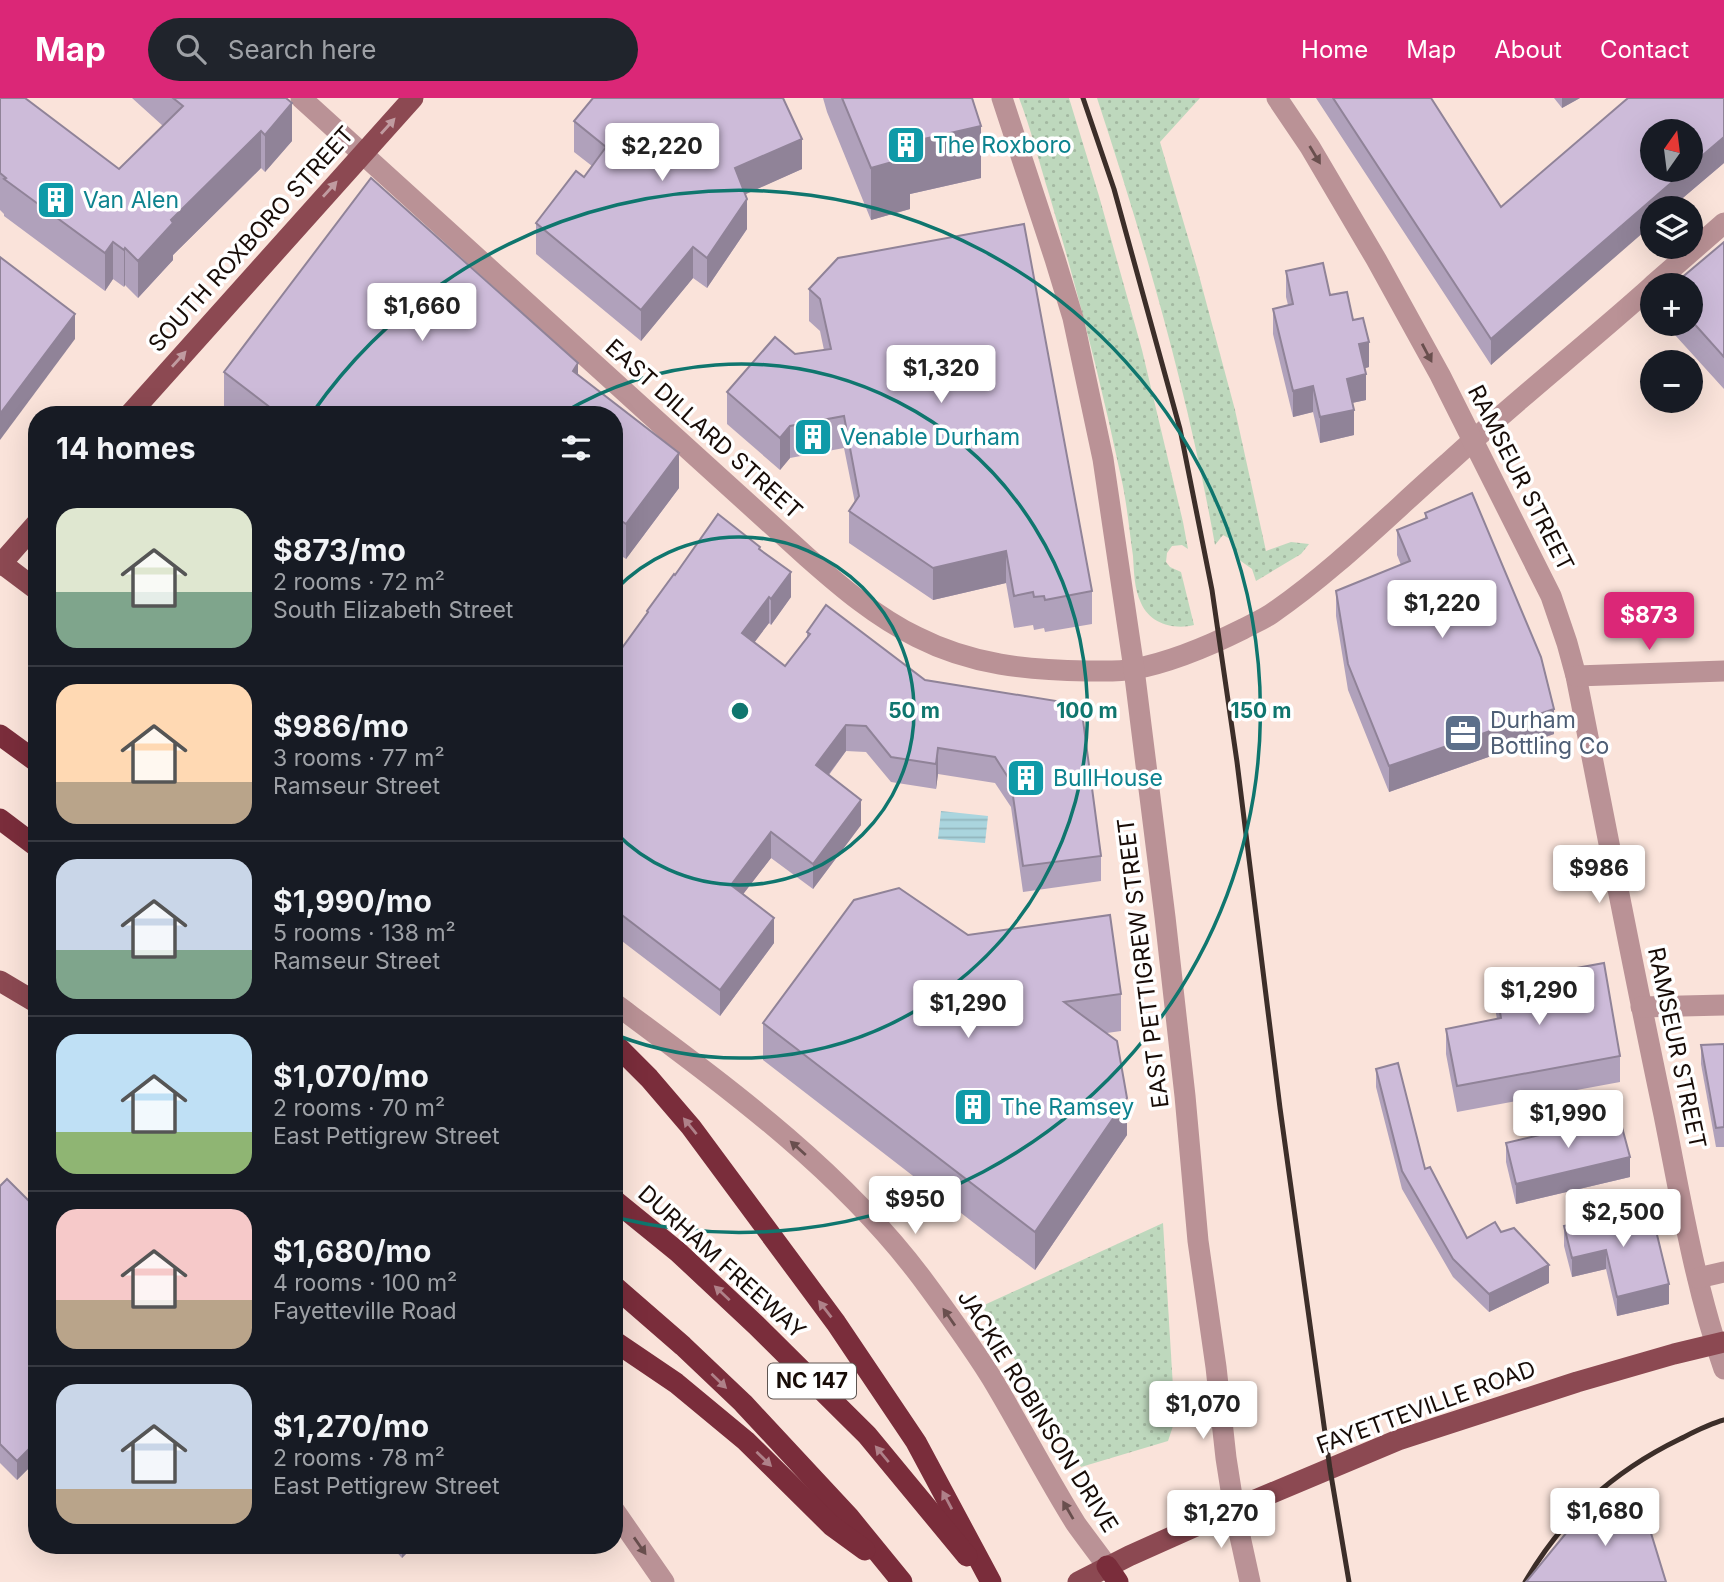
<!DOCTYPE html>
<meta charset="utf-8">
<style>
body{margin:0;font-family:Inter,sans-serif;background:#20242c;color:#f1f3f6;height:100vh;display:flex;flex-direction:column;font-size:26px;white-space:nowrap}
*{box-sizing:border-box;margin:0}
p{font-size:23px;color:#9ea1a6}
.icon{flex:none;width:38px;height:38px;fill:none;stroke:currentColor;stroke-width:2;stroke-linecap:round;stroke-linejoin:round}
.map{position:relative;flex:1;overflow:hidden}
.sheet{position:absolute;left:28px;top:308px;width:595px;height:1148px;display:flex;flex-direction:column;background:#171b24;border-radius:28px;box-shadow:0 7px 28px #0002}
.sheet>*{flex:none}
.needle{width:46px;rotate:14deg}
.fabs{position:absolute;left:1640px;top:21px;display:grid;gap:14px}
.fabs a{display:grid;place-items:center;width:63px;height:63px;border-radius:50%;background:#171b24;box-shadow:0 7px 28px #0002;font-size:35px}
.price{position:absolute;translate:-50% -60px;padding:0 16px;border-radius:7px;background:#fff;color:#222;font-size:23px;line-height:46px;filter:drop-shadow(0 2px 4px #0008)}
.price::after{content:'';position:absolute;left:50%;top:42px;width:21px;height:16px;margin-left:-10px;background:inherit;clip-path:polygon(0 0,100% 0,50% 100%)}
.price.on{background:#db2777;color:#fff}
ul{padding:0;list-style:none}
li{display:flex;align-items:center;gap:21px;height:175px;padding:0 28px}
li+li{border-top:2px solid #363941}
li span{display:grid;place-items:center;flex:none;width:196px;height:140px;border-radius:21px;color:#555}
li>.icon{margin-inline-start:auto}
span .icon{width:84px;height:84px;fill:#fffc;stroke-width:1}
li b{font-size:30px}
h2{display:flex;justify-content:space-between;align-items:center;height:84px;padding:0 28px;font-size:30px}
header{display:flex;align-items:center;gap:42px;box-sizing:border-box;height:98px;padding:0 35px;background:#db2777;color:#fff}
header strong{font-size:33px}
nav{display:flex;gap:38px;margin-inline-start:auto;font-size:24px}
.search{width:490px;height:63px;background:#20242c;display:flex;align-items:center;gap:18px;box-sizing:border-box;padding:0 24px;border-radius:38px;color:#9ea1a6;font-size:26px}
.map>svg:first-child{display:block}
.green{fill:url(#green-dots)}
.water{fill:url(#water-rules)}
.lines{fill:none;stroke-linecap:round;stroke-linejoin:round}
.minor{stroke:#ba9296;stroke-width:21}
.major{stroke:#8c4952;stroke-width:21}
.highway{stroke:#7a2d3b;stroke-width:21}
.rail{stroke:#3c2e29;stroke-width:5}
.wall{fill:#b0a1bb}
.shaded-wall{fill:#908398}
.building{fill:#cdbbd9;stroke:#908398;stroke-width:2}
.oneway{fill:#c09ba0}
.oneway2{fill:#694f4e}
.oneway3{fill:#af8189}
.ring{fill:none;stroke:#0f766e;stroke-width:3.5}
.labels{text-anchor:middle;stroke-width:7;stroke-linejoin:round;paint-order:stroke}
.shield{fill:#fff;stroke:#5d5551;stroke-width:2}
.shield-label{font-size:21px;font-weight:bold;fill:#180c07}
.culture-label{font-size:23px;fill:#0d838f;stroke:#fff;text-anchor:start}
.street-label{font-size:23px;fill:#180c07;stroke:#fff}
.service-label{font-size:23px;fill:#4e5e75;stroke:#fff;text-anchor:start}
.centre{fill:#0f766e;stroke:#fff;stroke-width:3.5}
.ring-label{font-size:21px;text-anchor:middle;font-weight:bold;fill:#0f766e;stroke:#fff;stroke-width:7;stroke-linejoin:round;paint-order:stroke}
</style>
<header>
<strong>Map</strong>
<div class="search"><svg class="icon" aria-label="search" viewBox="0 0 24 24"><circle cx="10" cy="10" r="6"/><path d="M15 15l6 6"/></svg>Search here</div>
<nav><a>Home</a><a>Map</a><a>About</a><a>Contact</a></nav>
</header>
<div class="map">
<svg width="1724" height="1484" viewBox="0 0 1724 1484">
<defs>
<pattern id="green-dots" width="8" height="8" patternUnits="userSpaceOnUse" patternTransform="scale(1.75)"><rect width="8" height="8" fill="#bed8bd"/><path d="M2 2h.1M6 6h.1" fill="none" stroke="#a3b8a1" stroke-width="1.8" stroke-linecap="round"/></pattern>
<pattern id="water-rules" width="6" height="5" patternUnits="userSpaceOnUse" patternTransform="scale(1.75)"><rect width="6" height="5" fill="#aad5de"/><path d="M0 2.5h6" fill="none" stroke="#92b6bd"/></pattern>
</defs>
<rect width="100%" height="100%" fill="#fae3da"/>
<g class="green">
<path d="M1019 0H1069L1099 98 1142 252 1183 424 1188 451 1182 447 1172 448 1167 455 1166 464 1170 469 1181 474 1194 527C1174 532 1150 526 1141 505 1134 491 1134 473 1133 458 1129 431 1127 405 1121 379 1101 284 1077 190 1049 96 1039 64 1031 31 1019 0Z"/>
<path d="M1097 0H1200L1160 44 1197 170 1235 312 1266 453 1291 444 1309 446 1301 456 1256 483 1252 471 1238 461 1232 442 1223 437 1215 447C1188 295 1145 146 1097 0Z"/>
<path d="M1163 1125 1175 1322 1168 1343 1081 1369 982 1208Z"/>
</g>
<path class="water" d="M941 713 988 718 985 745 938 741Z"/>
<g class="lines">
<g class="minor">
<path d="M301 0 807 459C841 489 876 519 917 539 972 567 1027 572 1087 573 1103 573 1119 574 1134 571 1172 564 1209 548 1243 531 1252 526 1262 522 1271 516 1335 472 1390 416 1448 365 1514 304 1585 248 1652 188"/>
<path d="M1002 0 1055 161 1073 220 1103 361 1134 571 1165 819 1185 998 1198 1143 1216 1269 1226 1360 1234 1411 1250 1484"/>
<path d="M1277 0 1310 49 1376 161 1440 277 1551 498 1567 545 1576 578C1605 724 1633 871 1664 1017 1681 1102 1695 1189 1724 1271"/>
<path d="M1653 187 1724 125"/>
<path d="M1576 578 1724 573"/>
<path d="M614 905C724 987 838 1069 921 1179 944 1210 970 1246 991 1279 1020 1327 1046 1378 1076 1426 1086 1440 1097 1454 1107 1468"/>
<path d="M1641 909 1724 907"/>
<path d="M1698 1180 1724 1174"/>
<path d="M614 1412 664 1484"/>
</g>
<g class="major">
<path d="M129 317 413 0"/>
<path d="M0 464 37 492"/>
<path d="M0 467 37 425"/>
<path d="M0 883 37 905"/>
<path d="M1078 1484 1129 1458 1234 1411 1398 1342 1577 1284 1674 1256 1724 1244"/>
</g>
<g class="highway">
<path d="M0 637 37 664"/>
<path d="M0 721 37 749"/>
<path d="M614 945 649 980 691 1029 836 1225 916 1344 991 1484"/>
<path d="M614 1102 678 1154 756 1227 867 1337 967 1458"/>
<path d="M614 1188 683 1248 743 1305 849 1419 902 1484"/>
<path d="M614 1243 676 1285 746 1343 832 1428 865 1452"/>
<path d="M1107 1468 1118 1484"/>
</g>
<g class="rail">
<path d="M1083 0 1114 91 1180 331 1212 492 1237 664 1280 1010 1330 1371 1349 1484"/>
<path d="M1525 1484C1563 1419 1612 1374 1680 1341 1694 1334 1709 1326 1724 1322"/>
</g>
</g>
<g class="wall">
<path d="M0 0 119 71 163 28 132 0H286L292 43 265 74 261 70 173 157V162L138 200 125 187 124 189 113 181 105 193 4 118V116L0 112Z"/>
<path d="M823 0H972L981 80 910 96V111L871 122 827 14Z"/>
<path d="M1316 0H1431L1501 109 1724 65 1671 110H1652L1491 267Z"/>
<path d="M1554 0H1580L1562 10Z"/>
<path d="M574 23 802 71 745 96 747 131 707 190 693 180 641 243 536 156V125L584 79 592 68 574 54Z"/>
<path d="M371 80 578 265V277L679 355V390L626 461 614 453V317H234L224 309V274Z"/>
<path d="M1724 144V291L1665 226H1690V187Z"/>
<path d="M838 160 1092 493V526L1045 534 1044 530 1034 532 1033 527 1014 530 1006 485 933 502 849 445V413L855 405 844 350 790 360 780 372 727 326V294L795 256 824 252 820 233 809 223V191Z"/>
<path d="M1286 173 1330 197 1353 222 1369 269 1365 270 1366 302 1352 305 1354 337 1320 345 1313 314 1293 319 1273 236V211L1288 207 1286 199Z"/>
<path d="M1425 415 1554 636 1389 694 1348 592 1336 518V493L1401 467 1397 457V432L1425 421Z"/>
<path d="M760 451 791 499 771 527 769 525 754 544 785 568 807 539V534L925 582 1101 758V783L1023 794 1011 709 995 685 938 676 936 691 891 684 866 654 846 653 829 677 861 727 813 791 771 760 743 796 774 845 720 918 614 837V561L647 517V513L675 477Z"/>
<path d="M968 837 1121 896V933L1107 935 1127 1037 1035 1172 763 962V925Z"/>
<path d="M1495 885 1620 958V984L1457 1014 1446 956V931L1497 921 1495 910Z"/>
<path d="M1724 946V1049H1716L1701 966V947Z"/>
<path d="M1376 971 1425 1071 1467 1140 1501 1134 1549 1185 1489 1214 1453 1179 1402 1091 1376 989Z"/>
<path d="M1506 1045 1630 1079 1516 1106 1506 1064Z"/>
<path d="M0 1088 37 1111V1362L17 1382 0 1365Z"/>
<path d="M1650 1108 1669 1206 1617 1218 1606 1171 1572 1179 1564 1148V1128Z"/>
<path d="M390 1447H415L402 1460Z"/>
</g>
<g class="shaded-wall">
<path d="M1562 0H1580L1562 10Z"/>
<path d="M292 5V43L265 74V37Z"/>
<path d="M981 28V80L910 96V111L871 122V70L906 45Z"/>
<path d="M261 33V70L173 157V162L138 200V163L171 122Z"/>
<path d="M1724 39V65L1671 110H1652V127L1491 267V241L1686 72H1690V68Z"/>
<path d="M802 41V71L735 101V70Z"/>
<path d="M747 101V131L707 190V160Z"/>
<path d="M113 144V181L105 193V155Z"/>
<path d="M693 149V180L641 243V212Z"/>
<path d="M125 150V187L124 189V152Z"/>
<path d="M75 216V241L0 342V316Z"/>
<path d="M1369 244V269L1359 272V246Z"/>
<path d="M578 265V300L573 273Z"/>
<path d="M1366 276V302L1347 306V281Z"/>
<path d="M1313 288V314L1293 319V293Z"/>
<path d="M1354 312V337L1320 345V319Z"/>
<path d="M790 328V360L780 372V340Z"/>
<path d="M679 355V390L626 461V426Z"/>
<path d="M1006 453V485L933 502V470Z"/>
<path d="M791 474V499L771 527V501Z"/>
<path d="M769 499V525L742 561V535Z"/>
<path d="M1554 611V636L1389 694V668Z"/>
<path d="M846 627V653L816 693V667Z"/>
<path d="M938 650V676L936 691V666Z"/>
<path d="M861 702V727L813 791V766Z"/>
<path d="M771 734V760L731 812V787Z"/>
<path d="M774 820V845L720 918V892Z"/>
<path d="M1127 1000V1037L1035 1172V1134Z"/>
<path d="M1630 1059V1079L1516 1106V1086Z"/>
<path d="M1606 1152V1171L1572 1179V1160Z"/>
<path d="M1549 1167V1185L1489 1214V1196Z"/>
<path d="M1669 1186V1206L1617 1218V1199Z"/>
<path d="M37 1343V1362L17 1382V1363Z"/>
<path d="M402 1447H415L402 1460Z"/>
</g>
<g class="building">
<path d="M0 0H25L119 71 183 8 173 0H286L292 5 265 37 261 33 171 122 173 125 138 163 125 150 124 152 113 144 105 155 4 81 6 80 0 75Z"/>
<path d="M593 0H783L802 41 735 70 747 101 707 160 693 149 641 212 536 125 576 73 584 79 606 49 574 23Z"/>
<path d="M842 0H972L981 28 906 45 910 59 871 70Z"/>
<path d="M1333 0H1431L1501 109 1628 0H1724V39L1690 68V33H1652V72H1686L1491 241Z"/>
<path d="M371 80 578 265 573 273 679 355 626 426 614 418V317H280L224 274Z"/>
<path d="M1024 126 1092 493 1045 502 1044 498 1034 499 1033 494 1014 498 1006 453 933 470 849 413 859 398 844 318 790 328 780 340 727 294 775 239 795 256 831 251 820 201 809 191 838 160Z"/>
<path d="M1724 144V259L1690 221V187H1673Z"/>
<path d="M0 159 75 216 0 316Z"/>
<path d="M1323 165 1330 197 1347 194 1353 222 1363 220 1369 244 1359 246 1366 276 1347 281 1354 312 1320 319 1313 288 1293 293 1273 211 1293 206 1286 173Z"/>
<path d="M1472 395 1541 559 1554 611 1389 668 1348 566 1336 493 1410 463 1397 432 1427 420 1425 415Z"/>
<path d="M718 416 760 449 759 451 791 474 771 501 769 499 742 535 785 568 810 536 807 534 826 507 925 582 1081 607 1101 758 1023 768 1011 684 995 659 938 650 936 666 891 659 866 628 846 627 816 667 861 702 813 766 771 734 731 787 774 820 720 892 614 811V561L648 514 647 513 674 476 675 477Z"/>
<path d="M899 790 968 837 1110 817 1121 896 1064 904 1117 943 1127 1000 1035 1134 763 925 854 802Z"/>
<path d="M1604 865 1620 958 1457 988 1446 931 1501 920 1495 885Z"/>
<path d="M1724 946V1029L1716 1030 1701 947Z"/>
<path d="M1398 965 1425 1071 1430 1069 1467 1140 1495 1124 1501 1134 1514 1130 1549 1167 1489 1196 1453 1161 1402 1073 1376 971Z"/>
<path d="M1619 1018 1630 1059 1516 1086 1506 1045Z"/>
<path d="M7 1081 37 1111V1343L17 1363 0 1346V1088Z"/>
<path d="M1650 1108 1669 1186 1617 1199 1606 1152 1572 1160 1564 1128Z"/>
<path d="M1631 1396 1635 1412 1643 1409 1666 1484H1526L1567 1434 1602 1403Z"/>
</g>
<defs><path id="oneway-solid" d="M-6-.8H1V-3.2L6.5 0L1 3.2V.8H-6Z" transform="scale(1.75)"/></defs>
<g class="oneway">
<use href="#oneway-solid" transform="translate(388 28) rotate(-48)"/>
<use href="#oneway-solid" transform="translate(330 91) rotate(-48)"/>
<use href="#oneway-solid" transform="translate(179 261) rotate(-48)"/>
</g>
<g class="oneway2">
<use href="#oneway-solid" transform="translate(1315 57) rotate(59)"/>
<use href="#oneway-solid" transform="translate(1427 255) rotate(62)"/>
<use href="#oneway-solid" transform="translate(798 1050) rotate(-138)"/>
<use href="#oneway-solid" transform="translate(949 1219) rotate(-125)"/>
<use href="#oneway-solid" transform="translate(1068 1412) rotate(-120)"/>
<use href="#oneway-solid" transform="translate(640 1448) rotate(55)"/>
</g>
<g class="oneway3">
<use href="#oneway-solid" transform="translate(690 1028) rotate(-129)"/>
<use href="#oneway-solid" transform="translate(722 1195) rotate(-137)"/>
<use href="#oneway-solid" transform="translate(825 1211) rotate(-128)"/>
<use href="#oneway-solid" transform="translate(719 1283) rotate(44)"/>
<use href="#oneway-solid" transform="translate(882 1356) rotate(-130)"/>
<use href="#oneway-solid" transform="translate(764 1361) rotate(44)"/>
<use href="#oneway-solid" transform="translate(947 1402) rotate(-118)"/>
</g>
<g class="ring">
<path d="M615 492A174 174 0 1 1 615 734"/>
<path d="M561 316A347 347 0 1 1 616 937"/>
<path d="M313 314A521 521 0 1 1 618 1120"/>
</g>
<defs>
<g id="building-square" transform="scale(2.0125)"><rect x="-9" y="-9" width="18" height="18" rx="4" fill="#0f9aa8" stroke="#fff"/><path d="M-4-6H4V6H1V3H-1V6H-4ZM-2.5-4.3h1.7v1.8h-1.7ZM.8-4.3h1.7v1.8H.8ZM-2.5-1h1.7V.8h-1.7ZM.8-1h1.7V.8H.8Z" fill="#fff"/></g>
<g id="office-square" transform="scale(2.0125)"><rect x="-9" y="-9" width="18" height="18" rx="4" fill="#5c6f8a" stroke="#fff"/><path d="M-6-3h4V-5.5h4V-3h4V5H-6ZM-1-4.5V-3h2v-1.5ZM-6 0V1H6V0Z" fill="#fff"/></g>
</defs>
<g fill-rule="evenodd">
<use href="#building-square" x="906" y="47"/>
<use href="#building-square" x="56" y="102"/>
<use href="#building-square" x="813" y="339"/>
<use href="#office-square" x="1463" y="635"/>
<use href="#building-square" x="1026" y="680"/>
<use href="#building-square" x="973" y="1009"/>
</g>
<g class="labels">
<rect class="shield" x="768" y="1265.5" width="88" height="35" rx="5"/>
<g class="shield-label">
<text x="812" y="1290">NC 147</text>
</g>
<g class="culture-label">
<text x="933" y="55">The Roxboro</text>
<text x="83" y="110">Van Alen</text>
<text x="840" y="347">Venable Durham</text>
<text x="1053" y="688">BullHouse</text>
<text x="1000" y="1017">The Ramsey</text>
</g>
<g class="street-label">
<text transform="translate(251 141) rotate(-48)" y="8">SOUTH ROXBORO STREET</text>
<text transform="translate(704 331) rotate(42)" y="8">EAST DILLARD STREET</text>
<text transform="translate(1521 380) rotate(63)" y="8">RAMSEUR STREET</text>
<text transform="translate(1143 865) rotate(-97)" y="8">EAST PETTIGREW STREET</text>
<text transform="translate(1677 950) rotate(78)" y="8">RAMSEUR STREET</text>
<text transform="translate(722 1164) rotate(42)" y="8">DURHAM FREEWAY</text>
<text transform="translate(1426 1309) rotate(-20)" y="8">FAYETTEVILLE ROAD</text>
<text transform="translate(1038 1313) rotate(58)" y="8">JACKIE ROBINSON DRIVE</text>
</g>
<g class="service-label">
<text x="1490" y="630">Durham<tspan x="1490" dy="26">Bottling Co</tspan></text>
</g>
</g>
<circle cx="740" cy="613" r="10" class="centre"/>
<g class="ring-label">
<text x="914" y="620">50 m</text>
<text x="1087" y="620">100 m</text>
<text x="1261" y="620">150 m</text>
</g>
</svg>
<div class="fabs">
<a><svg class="needle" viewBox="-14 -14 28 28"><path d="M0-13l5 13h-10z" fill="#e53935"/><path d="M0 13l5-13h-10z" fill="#9ea1a6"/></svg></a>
<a><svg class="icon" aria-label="layers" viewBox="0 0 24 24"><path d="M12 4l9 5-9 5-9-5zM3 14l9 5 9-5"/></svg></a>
<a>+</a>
<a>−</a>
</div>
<b class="price" style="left:662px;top:85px">$2,220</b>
<b class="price" style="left:422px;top:245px">$1,660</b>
<b class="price" style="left:941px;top:307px">$1,320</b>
<b class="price" style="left:1442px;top:542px">$1,220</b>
<b class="price on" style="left:1649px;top:554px">$873</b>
<b class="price" style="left:1599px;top:807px">$986</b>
<b class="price" style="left:1539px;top:929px">$1,290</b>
<b class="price" style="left:968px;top:942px">$1,290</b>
<b class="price" style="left:1568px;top:1052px">$1,990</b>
<b class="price" style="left:915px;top:1138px">$950</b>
<b class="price" style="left:1623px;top:1151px">$2,500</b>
<b class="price" style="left:1203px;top:1343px">$1,070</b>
<b class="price" style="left:1605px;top:1450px">$1,680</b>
<b class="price" style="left:1221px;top:1452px">$1,270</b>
<section class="sheet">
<h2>14 homes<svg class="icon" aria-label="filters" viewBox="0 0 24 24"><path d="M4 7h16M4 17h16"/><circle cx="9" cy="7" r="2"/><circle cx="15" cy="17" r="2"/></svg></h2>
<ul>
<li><span style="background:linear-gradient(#dfe7d0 60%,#7fa58c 0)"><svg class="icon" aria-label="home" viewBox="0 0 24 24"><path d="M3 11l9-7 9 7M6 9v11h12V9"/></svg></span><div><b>$873/mo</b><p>2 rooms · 72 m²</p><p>South Elizabeth Street</p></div></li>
<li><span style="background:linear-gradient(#ffd9b3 70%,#b9a48a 0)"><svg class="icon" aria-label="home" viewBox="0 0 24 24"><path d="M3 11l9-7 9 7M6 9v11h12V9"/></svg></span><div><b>$986/mo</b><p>3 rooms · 77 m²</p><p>Ramseur Street</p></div></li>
<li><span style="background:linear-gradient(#c9d6e8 65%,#7fa58c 0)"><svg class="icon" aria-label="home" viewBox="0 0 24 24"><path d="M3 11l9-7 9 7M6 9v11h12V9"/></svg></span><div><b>$1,990/mo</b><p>5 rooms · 138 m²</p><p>Ramseur Street</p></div></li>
<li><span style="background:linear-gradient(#bfe0f5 70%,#8fb573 0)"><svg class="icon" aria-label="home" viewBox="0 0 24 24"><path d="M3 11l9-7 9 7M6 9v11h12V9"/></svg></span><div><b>$1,070/mo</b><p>2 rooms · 70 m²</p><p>East Pettigrew Street</p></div></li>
<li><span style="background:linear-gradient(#f6c9c9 65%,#b9a48a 0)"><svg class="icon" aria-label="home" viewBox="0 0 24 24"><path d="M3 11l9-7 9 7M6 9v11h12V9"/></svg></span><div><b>$1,680/mo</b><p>4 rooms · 100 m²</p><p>Fayetteville Road</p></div></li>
<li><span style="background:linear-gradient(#c9d6e8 75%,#b9a48a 0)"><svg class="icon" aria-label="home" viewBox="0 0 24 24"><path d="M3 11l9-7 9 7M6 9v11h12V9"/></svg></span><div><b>$1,270/mo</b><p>2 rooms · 78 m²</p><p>East Pettigrew Street</p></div></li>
</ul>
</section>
</div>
